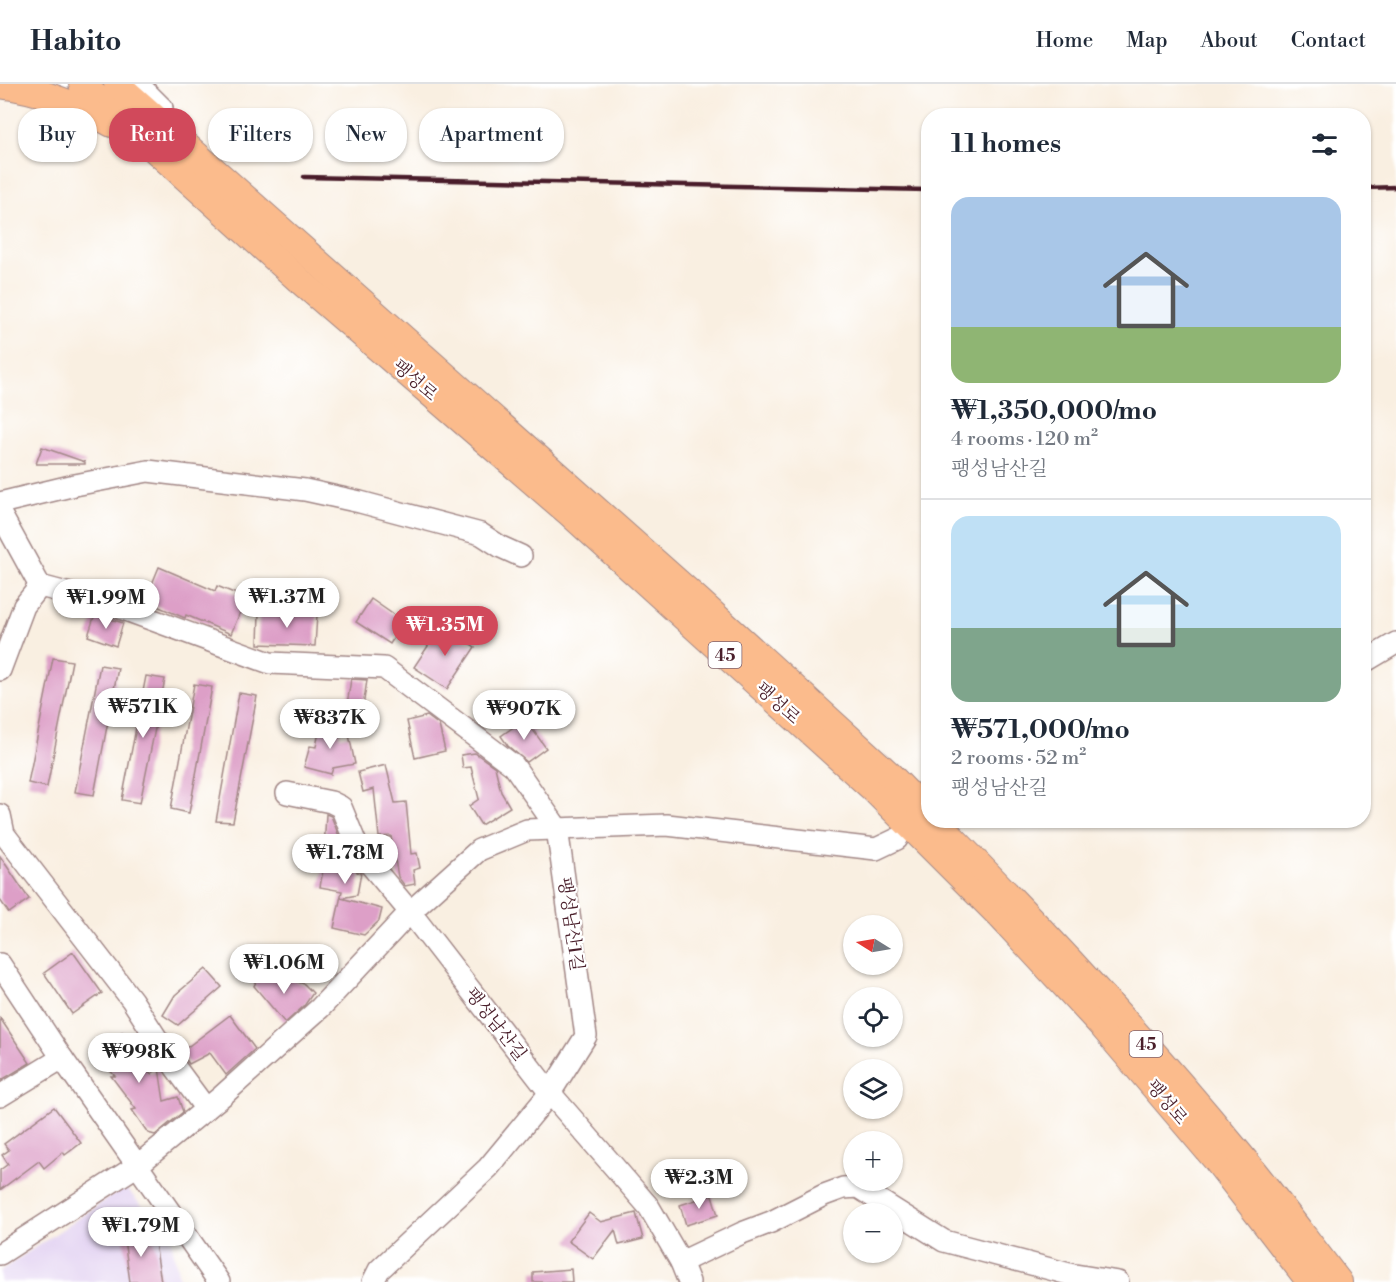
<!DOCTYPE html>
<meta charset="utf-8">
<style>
body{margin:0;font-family:"Libre Bodoni","Noto Serif KR",serif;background:#f2f2f3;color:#1f2937;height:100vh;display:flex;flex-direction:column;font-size:22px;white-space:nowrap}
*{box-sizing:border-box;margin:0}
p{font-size:20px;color:#747a83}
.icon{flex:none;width:33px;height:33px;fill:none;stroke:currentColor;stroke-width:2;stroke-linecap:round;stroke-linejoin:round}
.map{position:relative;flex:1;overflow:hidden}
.panel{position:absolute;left:921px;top:24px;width:450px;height:720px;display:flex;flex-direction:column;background:#fff;border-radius:24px;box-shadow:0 2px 4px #0004}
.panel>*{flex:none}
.guide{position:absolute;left:18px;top:24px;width:570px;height:54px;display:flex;gap:12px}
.needle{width:39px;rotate:281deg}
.tools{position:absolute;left:843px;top:831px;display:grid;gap:12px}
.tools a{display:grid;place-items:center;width:60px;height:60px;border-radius:50%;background:#fff;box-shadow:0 2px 4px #0004;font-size:30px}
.price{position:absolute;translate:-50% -51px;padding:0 14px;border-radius:21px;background:#fff;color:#222;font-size:20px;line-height:39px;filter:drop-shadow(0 2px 3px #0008)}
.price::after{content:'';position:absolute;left:50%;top:36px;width:18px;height:14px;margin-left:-9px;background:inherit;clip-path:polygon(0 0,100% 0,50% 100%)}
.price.on{background:#d1495b;color:#fff}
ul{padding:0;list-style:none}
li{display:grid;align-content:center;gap:12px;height:318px;padding:0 30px}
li+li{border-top:2px solid #e0e1e3}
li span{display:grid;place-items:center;height:186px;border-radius:18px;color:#555}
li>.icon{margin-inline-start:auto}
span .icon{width:108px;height:108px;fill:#fffc;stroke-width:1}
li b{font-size:26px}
h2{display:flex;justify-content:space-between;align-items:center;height:72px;padding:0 30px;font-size:26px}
.chip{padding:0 21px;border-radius:24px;background:#fff;box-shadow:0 2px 4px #0004;font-size:21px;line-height:54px}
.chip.on{background:#d1495b;color:#fff}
header{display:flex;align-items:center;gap:36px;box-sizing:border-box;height:84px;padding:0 30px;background:#fff;border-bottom:2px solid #e0e1e3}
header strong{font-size:28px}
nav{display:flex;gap:33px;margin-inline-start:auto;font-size:21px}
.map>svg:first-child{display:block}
.built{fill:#e3d3f2}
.building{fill:#dd9fc7}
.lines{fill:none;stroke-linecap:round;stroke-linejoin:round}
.minor-casing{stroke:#a28786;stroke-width:24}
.major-casing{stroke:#a28786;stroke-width:28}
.minor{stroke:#fff;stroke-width:21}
.major{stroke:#fbbb8c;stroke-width:26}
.rail{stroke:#4a1f2b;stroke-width:4.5}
.labels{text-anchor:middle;stroke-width:4.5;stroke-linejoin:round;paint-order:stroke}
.shield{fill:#fff;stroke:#80626b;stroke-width:1.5}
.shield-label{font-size:16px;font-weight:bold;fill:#4a1f2b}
.street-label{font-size:18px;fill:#4a1f2b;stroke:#fff}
</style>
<header>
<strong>Habito</strong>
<nav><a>Home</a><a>Map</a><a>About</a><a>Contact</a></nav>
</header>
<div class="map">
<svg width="1396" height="1198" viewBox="0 0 1396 1198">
<rect width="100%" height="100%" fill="#fff"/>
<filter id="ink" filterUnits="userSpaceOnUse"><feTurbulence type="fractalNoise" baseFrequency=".0167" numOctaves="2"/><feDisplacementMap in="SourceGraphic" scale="12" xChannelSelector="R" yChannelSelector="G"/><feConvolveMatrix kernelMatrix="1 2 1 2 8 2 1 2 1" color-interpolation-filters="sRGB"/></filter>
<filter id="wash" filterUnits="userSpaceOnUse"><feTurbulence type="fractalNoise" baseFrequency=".008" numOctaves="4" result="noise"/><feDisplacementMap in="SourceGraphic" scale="24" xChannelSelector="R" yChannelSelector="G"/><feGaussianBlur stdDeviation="1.35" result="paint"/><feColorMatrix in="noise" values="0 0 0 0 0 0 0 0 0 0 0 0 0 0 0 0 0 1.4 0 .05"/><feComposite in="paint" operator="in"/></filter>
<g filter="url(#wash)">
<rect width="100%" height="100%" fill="#f9efe1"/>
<path class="built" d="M125 1103 171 1154 180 1198H0V1187Z"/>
<g id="blocks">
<g class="building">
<path d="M42 363 85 378V380H36Z"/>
<path d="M159 483 215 507 217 502 246 514 231 550 186 531 185 534 145 517Z"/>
<path d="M371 515 404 538 390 560 356 538Z"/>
<path d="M259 529 317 531 315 562 258 560Z"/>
<path d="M95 530 123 539 116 562 88 552Z"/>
<path d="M442 541 475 563 447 605 414 583Z"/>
<path d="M53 574 72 577 47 703 28 699Z"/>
<path d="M100 581 118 584 94 711 75 708Z"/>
<path d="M146 592 165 595 140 719 122 716Z"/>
<path d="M351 595 367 596 363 623 347 621Z"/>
<path d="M194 600 212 603 189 729 171 725Z"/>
<path d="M239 609 257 612 233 738 216 737Z"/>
<path d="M427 632 439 641 445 667 415 674 407 637Z"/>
<path d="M525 635 546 664 527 678 508 662 501 652Z"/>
<path d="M321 638 341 642 339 653 349 651 355 680 333 684 331 690 304 683 310 662 316 663Z"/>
<path d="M475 669 495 683 501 708 510 723 481 741 469 722 479 715 471 683 463 684 461 671Z"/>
<path d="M386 681 395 719 406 718 411 770 417 769 420 784 413 786 415 800 405 802 398 793 391 752 379 753 374 705 363 708 358 688Z"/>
<path d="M326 730 331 732 347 772 357 788 361 789 357 811 341 814 382 825 379 837 364 851 334 844 342 807 320 803 326 769 324 766Z"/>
<path d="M0 772 29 815 9 829 0 816Z"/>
<path d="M73 868 102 909 72 930 44 889Z"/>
<path d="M206 885 222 903 178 941 163 931 175 911Z"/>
<path d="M280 892 304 900 313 909 304 922 285 939 254 902 258 894 273 895Z"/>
<path d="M230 931 255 965 226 991 210 969 189 980 181 968Z"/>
<path d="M0 934 30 979 0 997Z"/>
<path d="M122 948 129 957 134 955 147 968 139 975 151 990 159 984 164 1017 178 1013 183 1028 155 1051 148 1049 132 1026 136 1025 111 992H115L94 969Z"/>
<path d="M54 1023 81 1059 65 1071 63 1068 44 1084 39 1077 0 1106V1086L8 1080 2 1071 9 1066 4 1060Z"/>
<path d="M712 1111 718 1131 686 1141 680 1121Z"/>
<path d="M589 1129 601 1138 636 1129 643 1155 619 1161 615 1146 593 1175 568 1157Z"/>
<path d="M141 1145 143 1158 154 1152 161 1198H130L123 1148Z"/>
<path d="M571 1185 572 1198H533V1188Z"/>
</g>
</g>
</g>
<g filter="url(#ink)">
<use href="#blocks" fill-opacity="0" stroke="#a28786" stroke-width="1.5"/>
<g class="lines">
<g class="minor-casing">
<g id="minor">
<path d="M138 0 162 24"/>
<path d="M0 419 75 401 148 387 305 406 360 418 481 450 501 463 521 472"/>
<path d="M0 429 40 502 112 521 270 579 384 584 514 682 557 744 586 952 550 1009 488 1084 379 1186 373 1198"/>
<path d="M1364 578 1396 559"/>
<path d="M0 586 24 522 40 502"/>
<path d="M287 709 331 718 341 723 359 767 410 828 550 1009 649 1123 681 1178 689 1198"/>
<path d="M0 731 4 750 132 916 175 983 206 1025"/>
<path d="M0 880 62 974 219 1198"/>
<path d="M0 1012 62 974"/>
<path d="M0 1170 138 1081 222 1012 320 924 410 828 479 766 527 746 667 741 876 765 897 755"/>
<path d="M681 1178 742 1149 771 1138 824 1111 843 1104 858 1103 944 1157 1069 1190 1118 1198"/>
</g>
</g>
<g class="major-casing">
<g id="major">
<path d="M82 0 300 197 569 429 873 705 999 831 1102 942 1216 1076 1310 1198"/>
<path d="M117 0 698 516 889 690 928 730"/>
<path d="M0 1C40 6 77 20 112 40"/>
<path d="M935 736C1039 841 1139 948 1233 1062 1270 1106 1304 1153 1339 1198"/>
</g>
</g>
<use href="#minor" class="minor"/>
<use href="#major" class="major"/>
<g class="rail">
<path d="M304 93 928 106"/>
<path d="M1364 104 1396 103"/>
</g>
</g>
</g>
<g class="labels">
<g class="shield">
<rect x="708.5" y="558" width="33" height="26" rx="4.5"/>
<rect x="1129.5" y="947" width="33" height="26" rx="4.5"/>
</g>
<g class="shield-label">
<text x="725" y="577">45</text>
<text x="1146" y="966">45</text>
</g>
<g class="street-label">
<text transform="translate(415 296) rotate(41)" y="6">팽성로</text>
<text transform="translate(778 619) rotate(42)" y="6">팽성로</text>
<text transform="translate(571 840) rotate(82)" y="6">팽성남산1길</text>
<text transform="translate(496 940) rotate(52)" y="6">팽성남산길</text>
<text transform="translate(1167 1018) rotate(50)" y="6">팽성로</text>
</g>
</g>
</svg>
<div class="tools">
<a><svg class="needle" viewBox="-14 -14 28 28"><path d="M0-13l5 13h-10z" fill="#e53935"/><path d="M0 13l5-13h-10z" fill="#747a83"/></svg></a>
<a><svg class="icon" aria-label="locate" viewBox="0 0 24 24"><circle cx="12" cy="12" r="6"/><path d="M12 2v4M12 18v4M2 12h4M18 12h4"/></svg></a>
<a><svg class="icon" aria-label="layers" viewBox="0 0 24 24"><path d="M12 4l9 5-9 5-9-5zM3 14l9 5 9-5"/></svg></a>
<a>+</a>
<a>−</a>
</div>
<b class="price" style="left:287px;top:545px">₩1.37M</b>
<b class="price" style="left:106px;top:546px">₩1.99M</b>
<b class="price on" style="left:445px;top:573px">₩1.35M</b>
<b class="price" style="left:143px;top:655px">₩571K</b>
<b class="price" style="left:524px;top:657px">₩907K</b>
<b class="price" style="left:330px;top:666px">₩837K</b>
<b class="price" style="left:345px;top:801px">₩1.78M</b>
<b class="price" style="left:284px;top:911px">₩1.06M</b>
<b class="price" style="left:139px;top:1000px">₩998K</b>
<b class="price" style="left:699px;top:1126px">₩2.3M</b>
<b class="price" style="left:141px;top:1174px">₩1.79M</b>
<div class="guide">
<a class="chip">Buy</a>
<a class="chip on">Rent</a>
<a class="chip">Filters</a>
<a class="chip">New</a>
<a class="chip">Apartment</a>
</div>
<section class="panel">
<h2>11 homes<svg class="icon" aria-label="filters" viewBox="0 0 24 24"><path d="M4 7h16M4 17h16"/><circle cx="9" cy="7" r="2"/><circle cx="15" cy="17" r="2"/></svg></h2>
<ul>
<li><span style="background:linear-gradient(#a9c7e8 70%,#8fb573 0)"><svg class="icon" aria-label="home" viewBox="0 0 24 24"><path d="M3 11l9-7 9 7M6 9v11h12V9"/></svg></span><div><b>₩1,350,000/mo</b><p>4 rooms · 120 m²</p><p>팽성남산길</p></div></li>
<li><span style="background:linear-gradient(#bfe0f5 60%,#7fa58c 0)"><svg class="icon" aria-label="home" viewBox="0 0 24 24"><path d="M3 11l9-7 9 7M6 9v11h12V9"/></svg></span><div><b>₩571,000/mo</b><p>2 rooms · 52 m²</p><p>팽성남산길</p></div></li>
</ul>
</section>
</div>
